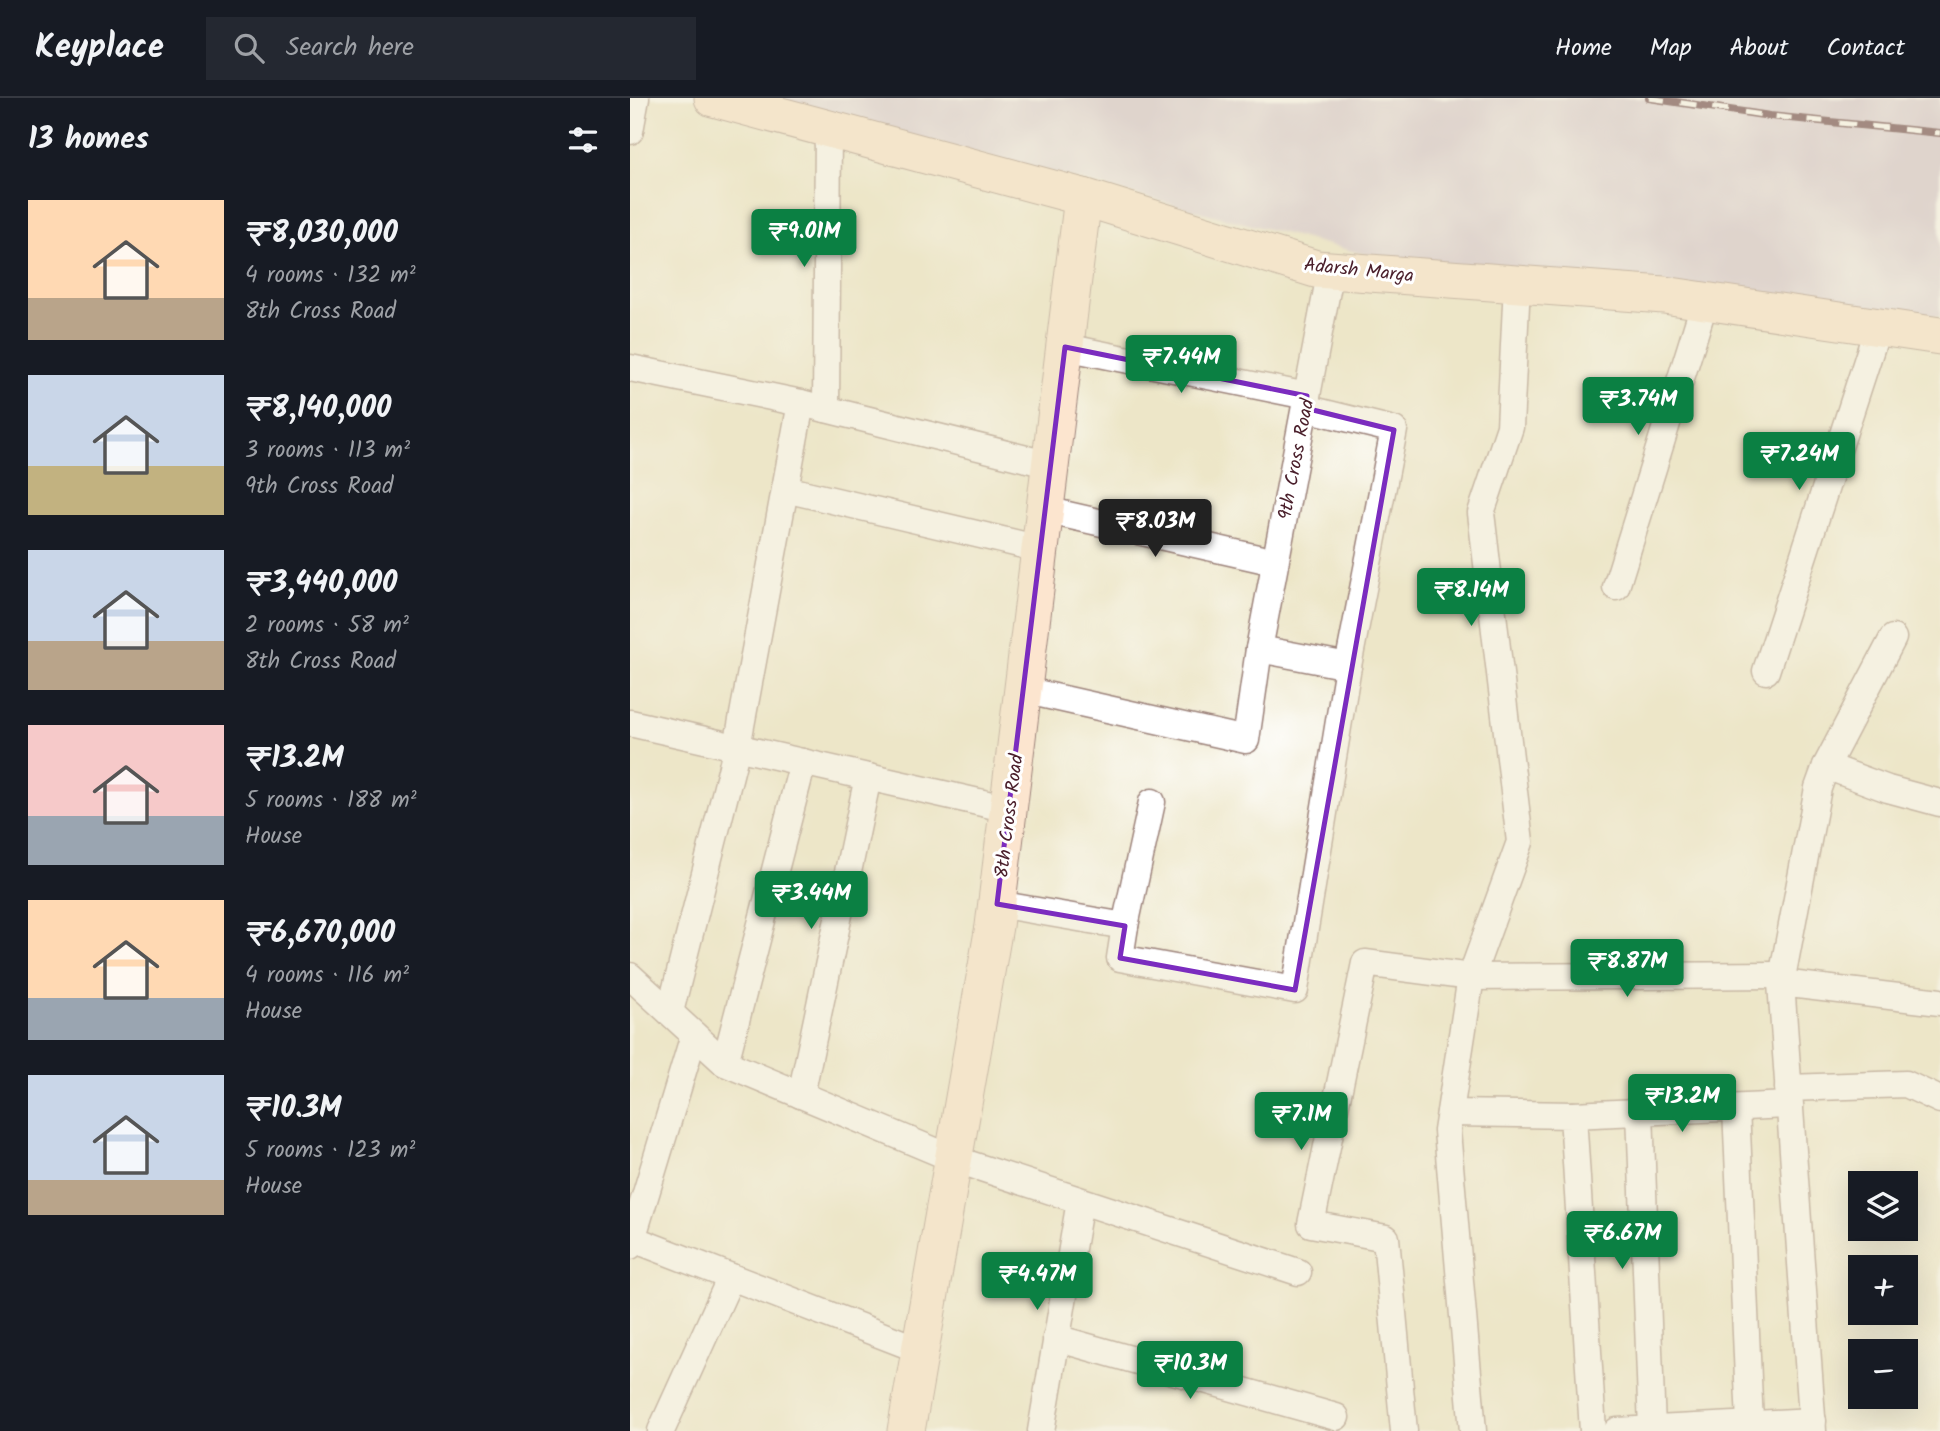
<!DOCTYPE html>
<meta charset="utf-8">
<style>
body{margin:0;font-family:Kalam,sans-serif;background:#242831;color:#f1f3f6;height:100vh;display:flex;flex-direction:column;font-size:26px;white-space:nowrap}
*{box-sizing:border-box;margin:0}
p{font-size:23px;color:#9ea1a6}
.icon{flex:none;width:38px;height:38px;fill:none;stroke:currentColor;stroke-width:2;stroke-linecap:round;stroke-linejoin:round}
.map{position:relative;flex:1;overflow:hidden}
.sheet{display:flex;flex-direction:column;background:#171b24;width:630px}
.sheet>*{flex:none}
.buttons{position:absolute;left:1218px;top:1073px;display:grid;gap:14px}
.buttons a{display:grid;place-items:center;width:70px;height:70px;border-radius:0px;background:#171b24;box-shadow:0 7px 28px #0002;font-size:35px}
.price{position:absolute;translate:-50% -60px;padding:0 16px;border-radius:7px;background:#0b8043;color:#fff;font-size:23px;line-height:46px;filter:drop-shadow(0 2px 4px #0008)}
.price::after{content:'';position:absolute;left:50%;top:42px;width:21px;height:16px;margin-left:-10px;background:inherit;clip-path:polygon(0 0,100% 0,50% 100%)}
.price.on{background:#222;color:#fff}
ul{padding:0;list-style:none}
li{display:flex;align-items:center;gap:21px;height:175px;padding:0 28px}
li span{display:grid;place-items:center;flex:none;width:196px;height:140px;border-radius:0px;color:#555}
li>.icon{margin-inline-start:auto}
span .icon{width:84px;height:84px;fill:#fffc;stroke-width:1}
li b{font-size:30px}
h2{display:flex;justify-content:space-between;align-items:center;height:84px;padding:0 28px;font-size:30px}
header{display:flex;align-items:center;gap:42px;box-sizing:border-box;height:98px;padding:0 35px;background:#171b24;border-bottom:2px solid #363941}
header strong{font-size:33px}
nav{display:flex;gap:38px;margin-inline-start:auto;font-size:24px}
.search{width:490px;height:63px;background:#242831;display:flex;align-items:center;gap:18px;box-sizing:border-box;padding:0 24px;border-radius:0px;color:#9ea1a6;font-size:26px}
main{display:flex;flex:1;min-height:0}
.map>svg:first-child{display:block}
.industrial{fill:#cebed1}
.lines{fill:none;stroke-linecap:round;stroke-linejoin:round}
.street-casing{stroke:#9c827a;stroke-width:29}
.secondary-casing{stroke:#9c827a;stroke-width:39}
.street{stroke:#fff;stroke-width:26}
.secondary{stroke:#fce5cf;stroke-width:37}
.rail-casing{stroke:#4a1f2b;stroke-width:8}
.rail{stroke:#fff;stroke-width:5;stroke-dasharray:16;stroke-linecap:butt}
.marked{fill:none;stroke:#7b2cbf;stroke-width:5;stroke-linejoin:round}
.labels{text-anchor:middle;stroke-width:6;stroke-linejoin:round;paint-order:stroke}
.street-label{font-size:19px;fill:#4a1f2b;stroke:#fff}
</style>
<header>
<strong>Keyplace</strong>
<div class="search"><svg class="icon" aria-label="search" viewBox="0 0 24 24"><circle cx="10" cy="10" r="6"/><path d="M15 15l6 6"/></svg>Search here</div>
<nav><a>Home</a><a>Map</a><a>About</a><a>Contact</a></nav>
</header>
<main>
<section class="sheet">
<h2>13 homes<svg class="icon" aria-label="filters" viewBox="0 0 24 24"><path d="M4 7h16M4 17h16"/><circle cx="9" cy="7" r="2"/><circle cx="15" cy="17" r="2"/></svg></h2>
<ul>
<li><span style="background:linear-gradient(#ffd9b3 70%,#b9a48a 0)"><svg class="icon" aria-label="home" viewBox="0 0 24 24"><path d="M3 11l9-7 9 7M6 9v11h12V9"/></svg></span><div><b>₹8,030,000</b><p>4 rooms · 132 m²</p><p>8th Cross Road</p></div></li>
<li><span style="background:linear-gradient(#c9d6e8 65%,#c2b280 0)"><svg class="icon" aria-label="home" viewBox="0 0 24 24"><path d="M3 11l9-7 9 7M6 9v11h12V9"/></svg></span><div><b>₹8,140,000</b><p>3 rooms · 113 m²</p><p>9th Cross Road</p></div></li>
<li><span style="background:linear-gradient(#c9d6e8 65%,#b9a48a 0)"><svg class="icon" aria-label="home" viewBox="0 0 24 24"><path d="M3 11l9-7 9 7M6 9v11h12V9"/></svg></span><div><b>₹3,440,000</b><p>2 rooms · 58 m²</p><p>8th Cross Road</p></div></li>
<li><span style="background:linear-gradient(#f6c9c9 65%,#9aa5b1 0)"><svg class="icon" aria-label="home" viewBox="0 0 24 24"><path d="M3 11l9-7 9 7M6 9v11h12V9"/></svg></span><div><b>₹13.2M</b><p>5 rooms · 188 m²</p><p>House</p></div></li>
<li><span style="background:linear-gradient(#ffd9b3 70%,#9aa5b1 0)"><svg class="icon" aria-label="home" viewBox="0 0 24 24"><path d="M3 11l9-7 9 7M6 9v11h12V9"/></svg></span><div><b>₹6,670,000</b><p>4 rooms · 116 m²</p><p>House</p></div></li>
<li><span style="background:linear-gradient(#c9d6e8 75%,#b9a48a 0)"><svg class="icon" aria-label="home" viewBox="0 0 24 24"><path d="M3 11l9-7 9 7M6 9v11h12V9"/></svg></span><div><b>₹10.3M</b><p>5 rooms · 123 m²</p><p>House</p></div></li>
</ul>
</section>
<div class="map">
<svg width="1310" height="1333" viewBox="0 0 1310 1333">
<rect width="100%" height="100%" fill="#fff"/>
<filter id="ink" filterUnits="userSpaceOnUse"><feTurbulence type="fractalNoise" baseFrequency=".0143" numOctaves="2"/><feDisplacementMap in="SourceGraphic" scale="14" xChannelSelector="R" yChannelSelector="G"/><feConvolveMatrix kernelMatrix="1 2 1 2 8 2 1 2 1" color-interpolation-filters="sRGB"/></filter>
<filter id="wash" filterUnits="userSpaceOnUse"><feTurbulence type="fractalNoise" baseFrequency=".00686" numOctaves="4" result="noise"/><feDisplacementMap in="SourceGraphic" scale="28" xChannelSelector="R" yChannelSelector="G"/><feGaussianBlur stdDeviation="1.57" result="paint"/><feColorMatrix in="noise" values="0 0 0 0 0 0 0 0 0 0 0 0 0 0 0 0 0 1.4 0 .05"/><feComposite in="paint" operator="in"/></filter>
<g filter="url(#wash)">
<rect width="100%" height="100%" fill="#ede6c8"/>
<path class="industrial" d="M132 0H1310V219L753 161Z"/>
</g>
<g filter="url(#ink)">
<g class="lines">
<g class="street-casing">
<g id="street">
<path d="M0 33 6 0"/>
<path d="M435 249 677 298"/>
<path d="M0 270 171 305 421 367"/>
<path d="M675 310 764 332 718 568"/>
<path d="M196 311 198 31"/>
<path d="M155 391 410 451"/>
<path d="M415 412 645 464"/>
<path d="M986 489 1075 203"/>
<path d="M1136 573 1248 229"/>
<path d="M393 592 616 642 629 551 701 171"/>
<path d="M0 625 379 711"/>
<path d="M1196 668 1258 691 1310 705"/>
<path d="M367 806 495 828 522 704"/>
<path d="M495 828 490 860 665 892 718 568 629 551"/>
<path d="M0 878 95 965 324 1061 668 1174"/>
<path d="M1151 885 1188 690 1196 668 1263 540"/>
<path d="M40 914 107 649 171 305"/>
<path d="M95 965 173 664"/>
<path d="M1158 990 1276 986 1310 1002"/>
<path d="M171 997 238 679"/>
<path d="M1106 1010 1120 1326"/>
<path d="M1010 1014 1022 1331"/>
<path d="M820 1015 943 1017 963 1333"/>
<path d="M943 1017 1160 1007"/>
<path d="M3 1141 290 1252"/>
<path d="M0 1148 64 937"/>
<path d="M426 1240 706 1319"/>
<path d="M31 1333 101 1179"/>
<path d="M411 1333 450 1103"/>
<path d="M774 1333 756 1140 681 1126 735 865 841 879 1152 877"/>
<path d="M843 1333 817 1033 841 879 890 744 851 415 880 329 887 186"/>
<path d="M987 1333 1183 1323"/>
<path d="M1183 1333 1151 885 1310 904"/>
</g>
</g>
<g class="secondary-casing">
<g id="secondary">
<path d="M83 0 453 99 686 171 1034 197 1310 238"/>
<path d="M276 1333 364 828 453 99"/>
</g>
</g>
<use href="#street" class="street"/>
<use href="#secondary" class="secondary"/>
<g class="rail-casing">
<path id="rail" d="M1019 0 1140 18 1310 35"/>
</g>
<use href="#rail" class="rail"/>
</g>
</g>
<path d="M0 0H1310V1333H0ZM435 249 677 298 675 310 764 332 665 892 490 860 495 828 367 806Z" fill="#ede6c8" fill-opacity=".55" fill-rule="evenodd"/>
<path class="marked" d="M435 249 677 298 675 310 764 332 665 892 490 860 495 828 367 806Z"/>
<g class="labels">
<g class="street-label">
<text transform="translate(729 171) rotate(6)" y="7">Adarsh Marga</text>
<text transform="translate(665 361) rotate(-79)" y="7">9th Cross Road</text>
<text transform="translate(378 718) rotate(-83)" y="7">8th Cross Road</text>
</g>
</g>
</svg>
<div class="buttons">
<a><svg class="icon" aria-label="layers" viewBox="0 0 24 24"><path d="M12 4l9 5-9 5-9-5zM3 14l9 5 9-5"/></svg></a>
<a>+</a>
<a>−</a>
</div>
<b class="price" style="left:174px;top:171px">₹9.01M</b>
<b class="price" style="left:551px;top:297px">₹7.44M</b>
<b class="price" style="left:1008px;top:339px">₹3.74M</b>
<b class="price" style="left:1169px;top:394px">₹7.24M</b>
<b class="price on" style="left:525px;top:461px">₹8.03M</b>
<b class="price" style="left:841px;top:530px">₹8.14M</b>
<b class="price" style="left:181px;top:833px">₹3.44M</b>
<b class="price" style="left:997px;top:901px">₹8.87M</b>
<b class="price" style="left:1052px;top:1036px">₹13.2M</b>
<b class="price" style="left:671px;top:1054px">₹7.1M</b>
<b class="price" style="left:992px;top:1173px">₹6.67M</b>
<b class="price" style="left:407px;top:1214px">₹4.47M</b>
<b class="price" style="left:560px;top:1303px">₹10.3M</b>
</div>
</main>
